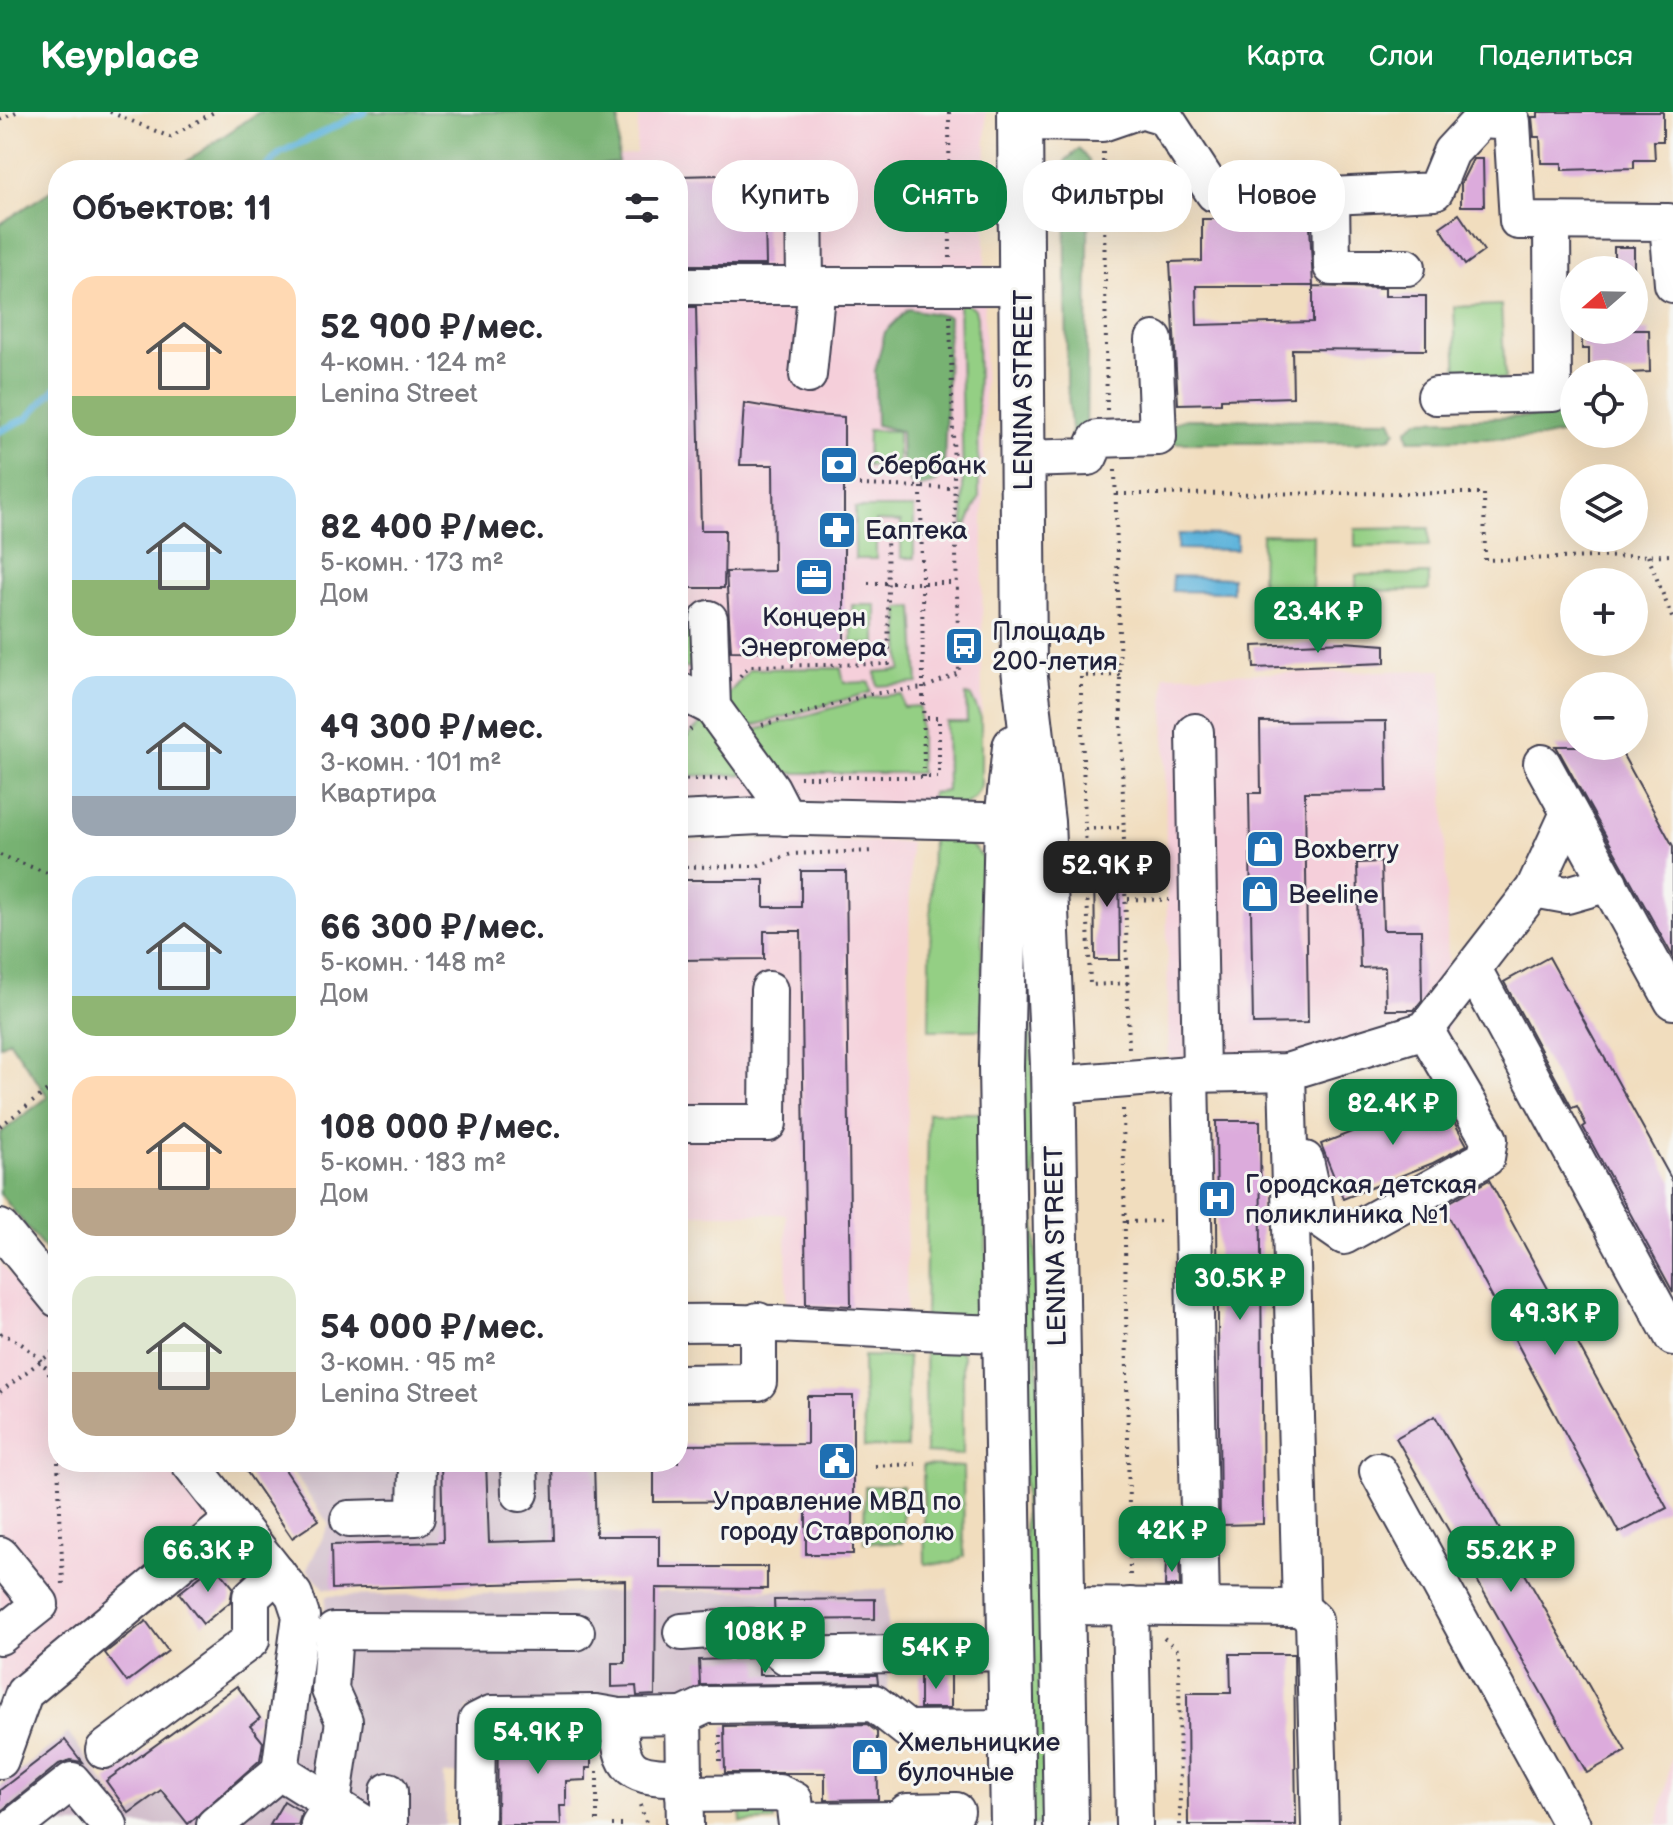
<!DOCTYPE html>
<html lang="ru">
<meta charset="utf-8">
<style>
body{margin:0;font-family:"Balsamiq Sans",sans-serif;background:#f7f7f7;color:#2b2b33;height:100vh;display:flex;flex-direction:column;font-size:30px;white-space:nowrap}
*{box-sizing:border-box;margin:0}
p{font-size:26px;color:#7c7c81}
.icon{flex:none;width:44px;height:44px;fill:none;stroke:currentColor;stroke-width:2;stroke-linecap:round;stroke-linejoin:round}
.map{position:relative;flex:1;overflow:hidden}
.panel{position:absolute;left:48px;top:48px;width:640px;height:1312px;display:flex;flex-direction:column;background:#fff;border-radius:32px;box-shadow:0 8px 32px #0002}
.panel>*{flex:none}
.top-card{position:absolute;left:712px;top:48px;width:760px;height:72px;display:flex;gap:16px}
.needle{width:52px;rotate:250deg}
.fabs{position:absolute;left:1560px;top:144px;display:grid;gap:16px}
.fabs a{display:grid;place-items:center;width:88px;height:88px;border-radius:50%;background:#fff;box-shadow:0 8px 32px #0002;font-size:40px}
.price{position:absolute;translate:-50% -68px;padding:0 18px;border-radius:16px;background:#0b8043;color:#fff;font-size:26px;line-height:52px;filter:drop-shadow(0 2px 4px #0008)}
.price::after{content:'';position:absolute;left:50%;top:48px;width:24px;height:18px;margin-left:-12px;background:inherit;clip-path:polygon(0 0,100% 0,50% 100%)}
.price.selected{background:#222;color:#fff}
ul{padding:0;list-style:none}
li{display:flex;align-items:center;gap:24px;height:200px;padding:0 24px}
li span{display:grid;place-items:center;flex:none;width:224px;height:160px;border-radius:24px;color:#555}
li>.icon{margin-inline-start:auto}
span .icon{width:96px;height:96px;fill:#fffc;stroke-width:1}
li b{font-size:34px}
h2{display:flex;justify-content:space-between;align-items:center;height:96px;padding:0 24px;font-size:34px}
.chip{padding:0 28px;border-radius:32px;background:#fff;box-shadow:0 8px 32px #0002;font-size:28px;line-height:72px}
.chip.selected{background:#0b8043;color:#fff}
header{display:flex;align-items:center;gap:48px;box-sizing:border-box;height:112px;padding:0 40px;background:#0b8043;color:#fff}
header strong{font-size:38px}
nav{display:flex;gap:44px;margin-inline-start:auto;font-size:28px}
.map>svg:first-child{display:block}
.built{fill:#f5cfda}
.industrial{fill:#d1bdcb}
.green{fill:#94cf84;stroke:#5b7860;stroke-width:2}
.forest{fill:#77b272;stroke:#4c6a56;stroke-width:2}
.water{fill:#5fb4db;stroke:#406b8b;stroke-width:2}
.lines{fill:none;stroke-linecap:round;stroke-linejoin:round}
.stream{stroke:#5fb4db;stroke-width:7}
.building{fill:#dcabdc;fill-rule:evenodd}
.minor-casing{stroke:#413e4f;stroke-width:40}
.major-casing{stroke:#413e4f;stroke-width:48}
.path{stroke:#413e4f;stroke-width:4;stroke-dasharray:2 6;stroke-linecap:butt}
.minor{stroke:#fff;stroke-width:36}
.major{stroke:#fff;stroke-width:44}
.labels{text-anchor:middle;stroke-width:6;stroke-linejoin:round;paint-order:stroke}
.street-label{font-size:26px;fill:#22223b;stroke:#f6f6f2}
.poi-label{font-size:26px;fill:#22223b;stroke:#f6f6f2;text-anchor:start}
</style>
<header>
<strong>Keyplace</strong>
<nav><a>Карта</a><a>Слои</a><a>Поделиться</a></nav>
</header>
<div class="map">
<svg width="1673" height="1713" viewBox="0 0 1673 1713">
<rect width="100%" height="100%" fill="#f6f6f2"/>
<filter id="ink" filterUnits="userSpaceOnUse"><feTurbulence type="fractalNoise" baseFrequency=".0125" numOctaves="2"/><feDisplacementMap in="SourceGraphic" scale="16" xChannelSelector="R" yChannelSelector="G"/><feConvolveMatrix kernelMatrix="1 2 1 2 8 2 1 2 1" color-interpolation-filters="sRGB"/></filter>
<filter id="wash" filterUnits="userSpaceOnUse"><feTurbulence type="fractalNoise" baseFrequency=".006" numOctaves="4" result="noise"/><feDisplacementMap in="SourceGraphic" scale="32" xChannelSelector="R" yChannelSelector="G"/><feGaussianBlur stdDeviation="1.8" result="paint"/><feColorMatrix in="noise" values="0 0 0 0 0 0 0 0 0 0 0 0 0 0 0 0 0 1.4 0 .05"/><feComposite in="paint" operator="in"/></filter>
<g filter="url(#wash)">
<rect width="100%" height="100%" fill="#f1ddbe"/>
<g class="built">
<path d="M639 0H986L981 674 974 687 963 694 932 696 678 684V58H542L636 41Z"/>
<path d="M1442 558 1449 926 1169 977 1164 563Z"/>
<path d="M684 729 910 730 906 1207 787 1203 786 1102H678V735Z"/>
<path d="M0 1150 58 1220V1350H162L208 1408 0 1604Z"/>
<path d="M1673 1638V1713H1658Z"/>
</g>
<g class="industrial">
<path d="M286 1350H600L597 1469 325 1477 307 1457 329 1413Z"/>
<path d="M887 1477 888 1585 467 1596V1662H444L445 1713H0V1674L68 1621 129 1704 319 1569 326 1484Z"/>
</g>
<g class="green">
<path d="M959 188 975 197 977 205 979 386 964 420Z"/>
<path d="M1501 193 1505 267 1457 269 1454 195Z"/>
<path d="M868 318 898 319V355L867 354Z"/>
<path d="M855 396H914V446H901V410L876 409V447H855Z"/>
<path d="M1429 416V434L1355 435V417Z"/>
<path d="M1262 422 1313 423 1312 479H1261Z"/>
<path d="M1429 462V478L1356 479V463Z"/>
<rect x="852" y="493" width="24" height="39"/>
<path d="M914 495 918 571 877 574 876 560 901 558 899 496Z"/>
<path d="M708 507 709 554 678 556V508Z"/>
<path d="M841 556 844 571 869 570 871 580 735 619 717 595 750 557Z"/>
<path d="M901 582 903 595 920 594V661H766L738 623 871 585Z"/>
<path d="M966 583 971 584 981 605V674L974 686 963 694 931 696V681L947 679 946 610H967Z"/>
<path d="M711 602 756 662 678 664V634Z"/>
<path d="M932 723 962 725 982 744V918H929Z"/>
<path d="M1025 844H1030L1047 1713H1029L1018 952Z"/>
<path d="M928 1001H987L986 1206 925 1209Z"/>
<path d="M925 1228 947 1229 963 1242V1343L926 1341Z"/>
<path d="M863 1244 908 1245 907 1335H864Z"/>
<path d="M923 1353 963 1355 964 1444 952 1451 925 1452Z"/>
<path d="M865 1374H903L902 1431 864 1430Z"/>
<path d="M740 1691H774V1709L741 1710Z"/>
</g>
<g class="forest">
<path d="M259 0H619L618 51 540 58H174Z"/>
<path d="M1079 37 1089 49 1086 326 1072 328 1067 271 1065 49Z"/>
<path d="M55 76 58 77V1154L0 1082V1021L48 985 9 928 0 934V112Z"/>
<path d="M908 197 949 204 944 356 936 371 921 375 910 371 902 352 901 319 876 313 875 259 885 220Z"/>
<path d="M1558 304 1565 311 1564 321 1541 326 1409 328 1407 318 1418 308Z"/>
<path d="M1186 307 1391 308 1396 319 1391 325 1356 331H1175L1171 319 1173 311Z"/>
</g>
<g class="water">
<path d="M1178 422 1237 423V438L1177 437Z"/>
<path d="M1173 464 1232 466V480L1172 479Z"/>
</g>
<g class="lines">
<g class="stream">
<path d="M264 58 280 41 365 0"/>
<path d="M0 319 27 306 58 274"/>
</g>
</g>
<g id="blocks">
<g class="building">
<path d="M1538 0H1663V29H1654L1655 48H1634V56L1562 58V51H1541L1540 25H1534L1532 5H1538Z"/>
<path d="M1473 47H1483L1484 94H1461V71Z"/>
<path d="M764 62 766 153H678V64Z"/>
<path d="M1459 102 1484 139 1465 153 1440 115Z"/>
<path d="M1202 107H1275V114H1310L1313 174 1385 176V184H1426V238L1292 237 1293 285 1221 287V291L1178 292 1170 150 1202 149ZM1196 174H1313V210L1197 213Z"/>
<rect x="1614" y="135" width="20" height="23"/>
<path d="M678 195H696L701 418H725L724 476H678Z"/>
<path d="M1582 218H1649L1650 260 1608 262V258L1589 257V237H1582Z"/>
<path d="M744 291 814 303 844 305V540L731 539 726 460 774 459 773 353H740Z"/>
<path d="M1344 530 1385 533V551L1254 556 1253 534Z"/>
<path d="M1386 609 1387 679 1305 680 1308 911 1253 912 1249 681H1261L1260 610Z"/>
<path d="M1556 634H1618L1673 734V845Z"/>
<path d="M1119 745 1120 848H1095L1094 746Z"/>
<path d="M1381 750 1383 818H1421L1422 888 1414 898H1386L1385 855 1360 856 1357 751Z"/>
<path d="M801 759H846L851 1194 806 1192 801 819H764V847L678 848V768H764V795H801Z"/>
<path d="M1549 845 1673 1070V1180L1583 1015 1586 1013 1577 994 1572 996 1504 870Z"/>
<path d="M1440 985 1467 1033 1433 1051 1343 1087 1321 1032Z"/>
<path d="M1216 1009H1260L1263 1412 1220 1413Z"/>
<path d="M1489 1068 1667 1396 1619 1421 1443 1094Z"/>
<path d="M807 1284H853V1442H806V1389L654 1390V1350H678V1333L807 1332Z"/>
<path d="M1435 1304 1626 1639 1587 1661 1396 1326Z"/>
<path d="M240 1350H280L319 1408 292 1426Z"/>
<path d="M441 1350H486L489 1430 554 1428 552 1350H594L596 1424H659V1455H767V1477L656 1476 655 1583 637 1584 636 1574 612 1575V1551H625V1468L332 1477 331 1433 443 1430Z"/>
<path d="M1166 1449 1179 1450 1180 1474H1165Z"/>
<path d="M215 1453 233 1475 230 1490 203 1512 179 1481Z"/>
<path d="M875 1487V1507L775 1508 774 1488Z"/>
<path d="M146 1509 168 1539 127 1570 105 1541Z"/>
<path d="M1230 1542H1294L1296 1713H1188L1187 1581H1231Z"/>
<path d="M755 1546 759 1549V1563H877L878 1571 700 1573 699 1548Z"/>
<path d="M951 1562V1596H920V1563Z"/>
<path d="M237 1574 260 1606 250 1614 263 1630 260 1648 188 1712 161 1678 129 1701 106 1669Z"/>
<path d="M867 1612 877 1620 878 1687 825 1688V1661H725L724 1614Z"/>
<path d="M585 1622V1627H591V1656H586V1668L566 1669V1694H560L561 1713H497L498 1623Z"/>
<path d="M65 1628 82 1650 70 1648 59 1652 0 1700V1678Z"/>
<path d="M284 1689 302 1700 298 1713H270Z"/>
</g>
</g>
</g>
<g filter="url(#ink)">
<use href="#blocks" fill-opacity="0" stroke="#413e4f" stroke-width="2"/>
<g class="lines">
<g class="minor-casing">
<g id="minor">
<path d="M1150 0 1164 4 1214 81 1331 84 1435 79 1451 40 1488 0"/>
<path d="M1482 8 1512 10 1518 109 1668 110 1673 172"/>
<path d="M1021 10 1102 11 1134 0"/>
<path d="M804 78 805 173"/>
<path d="M1331 84 1332 155H1407"/>
<path d="M678 174H1022"/>
<path d="M808 263 817 173"/>
<path d="M1436 284 1553 281 1552 111"/>
<path d="M1023 347 1089 345 1097 327 1158 325 1154 228"/>
<path d="M709 507 712 595 771 676 786 705"/>
<path d="M678 578 712 595"/>
<path d="M1195 620 1201 962"/>
<path d="M1542 651 1673 889"/>
<path d="M678 708 760 704 1032 710"/>
<path d="M1534 777 1567 783 1609 771"/>
<path d="M1473 857 1609 1108"/>
<path d="M1287 960 1301 1496"/>
<path d="M1190 962 1201 1495"/>
<path d="M1053 973 1190 962 1287 960 1425 918 1534 777 1569 701"/>
<path d="M678 1011H768L769 878"/>
<path d="M1305 1048 1318 1106 1344 1124 1486 1046 1489 1027 1425 918"/>
<path d="M0 1116 58 1187"/>
<path d="M1614 1117 1673 1225"/>
<path d="M678 1211C787 1209 896 1220 1006 1222"/>
<path d="M678 1271 758 1270V1209"/>
<path d="M189 1350 294 1483 301 1504 280 1659 215 1713"/>
<path d="M519 1350 520 1381"/>
<path d="M1378 1359 1572 1713"/>
<path d="M349 1407 416 1405 417 1350"/>
<path d="M0 1443 40 1492 0 1524"/>
<path d="M1061 1494 1301 1496 1314 1508 1320 1713"/>
<path d="M1130 1494 1134 1713"/>
<path d="M682 1520 750 1515 786 1544 1010 1540"/>
<path d="M619 1605 683 1604"/>
<path d="M104 1638 251 1528V1485L277 1461"/>
<path d="M0 1648 24 1581 234 1407"/>
<path d="M280 1659 366 1713"/>
<path d="M684 1665 683 1604 706 1593 874 1591 907 1617 1011 1616"/>
<path d="M389 1679V1713"/>
<path d="M684 1682 779 1681 794 1688 797 1713"/>
<path d="M797 1709 899 1708"/>
<path d="M16 1713 72 1669 109 1713"/>
<path d="M319 1713 332 1692 344 1609 330 1578 334 1519 576 1520"/>
<path d="M476 1713 477 1609 491 1602 596 1601 619 1605C619 1660 632 1666 684 1665L685 1713"/>
<path d="M899 1713V1708L907 1700 956 1699"/>
</g>
</g>
<g class="major-casing">
<g id="major">
<path d="M1020 0 1024 557 1042 710 1053 953 1066 1713"/>
<path d="M1013 1713 1001 954 1007 709 1015 635"/>
</g>
</g>
<g class="path">
<path d="M110 0 170 25 214 0"/>
<path d="M949 0 950 146"/>
<path d="M0 8 16 0"/>
<path d="M1103 40 1107 299"/>
<path d="M1115 358 1129 937"/>
<path d="M859 373 952 376"/>
<path d="M921 375 924 665"/>
<path d="M1117 382 1484 381 1485 448 1673 443"/>
<path d="M1648 444 1673 508"/>
<path d="M868 471H956"/>
<path d="M1120 563 1081 564V581L1090 873 1130 871"/>
<path d="M740 564 749 554 889 552 887 420"/>
<path d="M762 613 871 582 924 576 959 561 950 202"/>
<path d="M678 629 691 617"/>
<path d="M800 665H939V606H924"/>
<path d="M678 668 728 666"/>
<path d="M1085 717 1125 715"/>
<path d="M0 743 58 765"/>
<path d="M678 755 757 754 791 742 874 739"/>
<path d="M1128 787 1169 788"/>
<path d="M1123 997 1130 1464"/>
<path d="M0 1014 58 971"/>
<path d="M1126 1110 1164 1109"/>
<path d="M0 1221C65 1249 55 1284 58 1346"/>
<path d="M0 1280 58 1236"/>
<path d="M58 1350 63 1473"/>
<path d="M875 1354 916 1352"/>
<path d="M1164 1526 1179 1539 1180 1713"/>
<path d="M720 1623V1654"/>
<path d="M597 1659V1713"/>
<path d="M640 1693 647 1713"/>
<path d="M612 1713H626"/>
</g>
<use href="#minor" class="minor"/>
<use href="#major" class="major"/>
</g>
</g>
<defs>
<g id="bank-square" transform="scale(2)"><rect x="-9" y="-9" width="18" height="18" rx="4" fill="#1f6fb2" stroke="#f6f6f2"/><path d="M-6-4H6V4H-6ZM0-2.3a2.3 2.3 0 1 0 0 4.6a2.3 2.3 0 1 0 0-4.6Z" fill="#fff"/></g>
<g id="pharmacy-square" transform="scale(2)"><rect x="-9" y="-9" width="18" height="18" rx="4" fill="#1f6fb2" stroke="#f6f6f2"/><path d="M-2-6h4v4h4v4h-4v4h-4v-4h-4v-4h4Z" fill="#fff"/></g>
<g id="office-square" transform="scale(2)"><rect x="-9" y="-9" width="18" height="18" rx="4" fill="#1f6fb2" stroke="#f6f6f2"/><path d="M-6-3h4V-5.5h4V-3h4V5H-6ZM-1-4.5V-3h2v-1.5ZM-6 0V1H6V0Z" fill="#fff"/></g>
<g id="bus-square" transform="scale(2)"><rect x="-9" y="-9" width="18" height="18" rx="4" fill="#1f6fb2" stroke="#f6f6f2"/><path d="M-5-6H5V4H4V6H2V4H-2V6H-4V4H-5ZM-3.5-4V0h7V-4ZM-3.5 1.2v1.5H-2V1.2ZM2 1.2v1.5H3.5V1.2Z" fill="#fff"/></g>
<g id="shop-square" transform="scale(2)"><rect x="-9" y="-9" width="18" height="18" rx="4" fill="#1f6fb2" stroke="#f6f6f2"/><path d="M-5-2.5h2.3a2.7 3.5 0 0 1 5.4 0H5L5.5 6h-11ZM-1.5-2.5h3a1.5 2.3 0 0 0-3 0Z" fill="#fff"/></g>
<g id="hospital-square" transform="scale(2)"><rect x="-9" y="-9" width="18" height="18" rx="4" fill="#1f6fb2" stroke="#f6f6f2"/><path d="M-5-5h3v3.5h4V-5h3V5h-3V1.5h-4V5h-3Z" fill="#fff"/></g>
<g id="civic-square" transform="scale(2)"><rect x="-9" y="-9" width="18" height="18" rx="4" fill="#1f6fb2" stroke="#f6f6f2"/><path d="M-.6-6.5H3V-4.5H.6V-3L4-1V1h2V6H-6V1h2V-1L-.6-3ZM-1.2 2.5V6h2.4V2.5Z" fill="#fff"/></g>
</defs>
<g fill-rule="evenodd">
<use href="#bank-square" x="839" y="353"/>
<use href="#pharmacy-square" x="837" y="418"/>
<use href="#office-square" x="814" y="465"/>
<use href="#bus-square" x="964" y="534"/>
<use href="#shop-square" x="1265" y="737"/>
<use href="#shop-square" x="1260" y="782"/>
<use href="#hospital-square" x="1217" y="1087"/>
<use href="#civic-square" x="837" y="1349"/>
<use href="#shop-square" x="870" y="1645"/>
</g>
<g class="labels">
<g class="street-label">
<text transform="translate(1023 278) rotate(-90)" y="9">LENINA STREET</text>
<text transform="translate(1055 1134) rotate(-91)" y="9">LENINA STREET</text>
</g>
<g class="poi-label">
<text x="867" y="362">Сбербанк</text>
<text x="865" y="427">Еаптека</text>
<text x="814" y="514" text-anchor="middle">Концерн<tspan x="814" dy="30">Энергомера</tspan></text>
<text x="992" y="528">Площадь<tspan x="992" dy="30">200-летия</tspan></text>
<text x="1293" y="746">Boxberry</text>
<text x="1288" y="791">Beeline</text>
<text x="1245" y="1081">Городская детская<tspan x="1245" dy="30">поликлиника №1</tspan></text>
<text x="837" y="1398" text-anchor="middle">Управление МВД по<tspan x="837" dy="30">городу Ставрополю</tspan></text>
<text x="898" y="1639">Хмельницкие<tspan x="898" dy="30">булочные</tspan></text>
</g>
</g>
</svg>
<div class="fabs">
<a><svg class="needle" viewBox="-14 -14 28 28"><path d="M0-13l5 13h-10z" fill="#e53935"/><path d="M0 13l5-13h-10z" fill="#7c7c81"/></svg></a>
<a><svg class="icon" aria-label="locate" viewBox="0 0 24 24"><circle cx="12" cy="12" r="6"/><path d="M12 2v4M12 18v4M2 12h4M18 12h4"/></svg></a>
<a><svg class="icon" aria-label="layers" viewBox="0 0 24 24"><path d="M12 4l9 5-9 5-9-5zM3 14l9 5 9-5"/></svg></a>
<a>+</a>
<a>−</a>
</div>
<b class="price" style="left:1318px;top:543px">23.4K ₽</b>
<b class="price selected" style="left:1107px;top:797px">52.9K ₽</b>
<b class="price" style="left:1393px;top:1035px">82.4K ₽</b>
<b class="price" style="left:1240px;top:1210px">30.5K ₽</b>
<b class="price" style="left:1555px;top:1245px">49.3K ₽</b>
<b class="price" style="left:1172px;top:1462px">42K ₽</b>
<b class="price" style="left:208px;top:1482px">66.3K ₽</b>
<b class="price" style="left:1511px;top:1482px">55.2K ₽</b>
<b class="price" style="left:765px;top:1563px">108K ₽</b>
<b class="price" style="left:936px;top:1579px">54K ₽</b>
<b class="price" style="left:538px;top:1664px">54.9K ₽</b>
<div class="top-card">
<a class="chip">Купить</a>
<a class="chip selected">Снять</a>
<a class="chip">Фильтры</a>
<a class="chip">Новое</a>
</div>
<section class="panel">
<h2>Объектов: 11<svg class="icon" aria-label="filters" viewBox="0 0 24 24"><path d="M4 7h16M4 17h16"/><circle cx="9" cy="7" r="2"/><circle cx="15" cy="17" r="2"/></svg></h2>
<ul>
<li><span style="background:linear-gradient(#ffd9b3 75%,#8fb573 0)"><svg class="icon" aria-label="home" viewBox="0 0 24 24"><path d="M3 11l9-7 9 7M6 9v11h12V9"/></svg></span><div><b>52 900 ₽/мес.</b><p>4-комн. · 124 m²</p><p>Lenina Street</p></div></li>
<li><span style="background:linear-gradient(#bfe0f5 65%,#8fb573 0)"><svg class="icon" aria-label="home" viewBox="0 0 24 24"><path d="M3 11l9-7 9 7M6 9v11h12V9"/></svg></span><div><b>82 400 ₽/мес.</b><p>5-комн. · 173 m²</p><p>Дом</p></div></li>
<li><span style="background:linear-gradient(#bfe0f5 75%,#9aa5b1 0)"><svg class="icon" aria-label="home" viewBox="0 0 24 24"><path d="M3 11l9-7 9 7M6 9v11h12V9"/></svg></span><div><b>49 300 ₽/мес.</b><p>3-комн. · 101 m²</p><p>Квартира</p></div></li>
<li><span style="background:linear-gradient(#bfe0f5 75%,#8fb573 0)"><svg class="icon" aria-label="home" viewBox="0 0 24 24"><path d="M3 11l9-7 9 7M6 9v11h12V9"/></svg></span><div><b>66 300 ₽/мес.</b><p>5-комн. · 148 m²</p><p>Дом</p></div></li>
<li><span style="background:linear-gradient(#ffd9b3 70%,#b9a48a 0)"><svg class="icon" aria-label="home" viewBox="0 0 24 24"><path d="M3 11l9-7 9 7M6 9v11h12V9"/></svg></span><div><b>108 000 ₽/мес.</b><p>5-комн. · 183 m²</p><p>Дом</p></div></li>
<li><span style="background:linear-gradient(#dfe7d0 60%,#b9a48a 0)"><svg class="icon" aria-label="home" viewBox="0 0 24 24"><path d="M3 11l9-7 9 7M6 9v11h12V9"/></svg></span><div><b>54 000 ₽/мес.</b><p>3-комн. · 95 m²</p><p>Lenina Street</p></div></li>
</ul>
</section>
</div>
